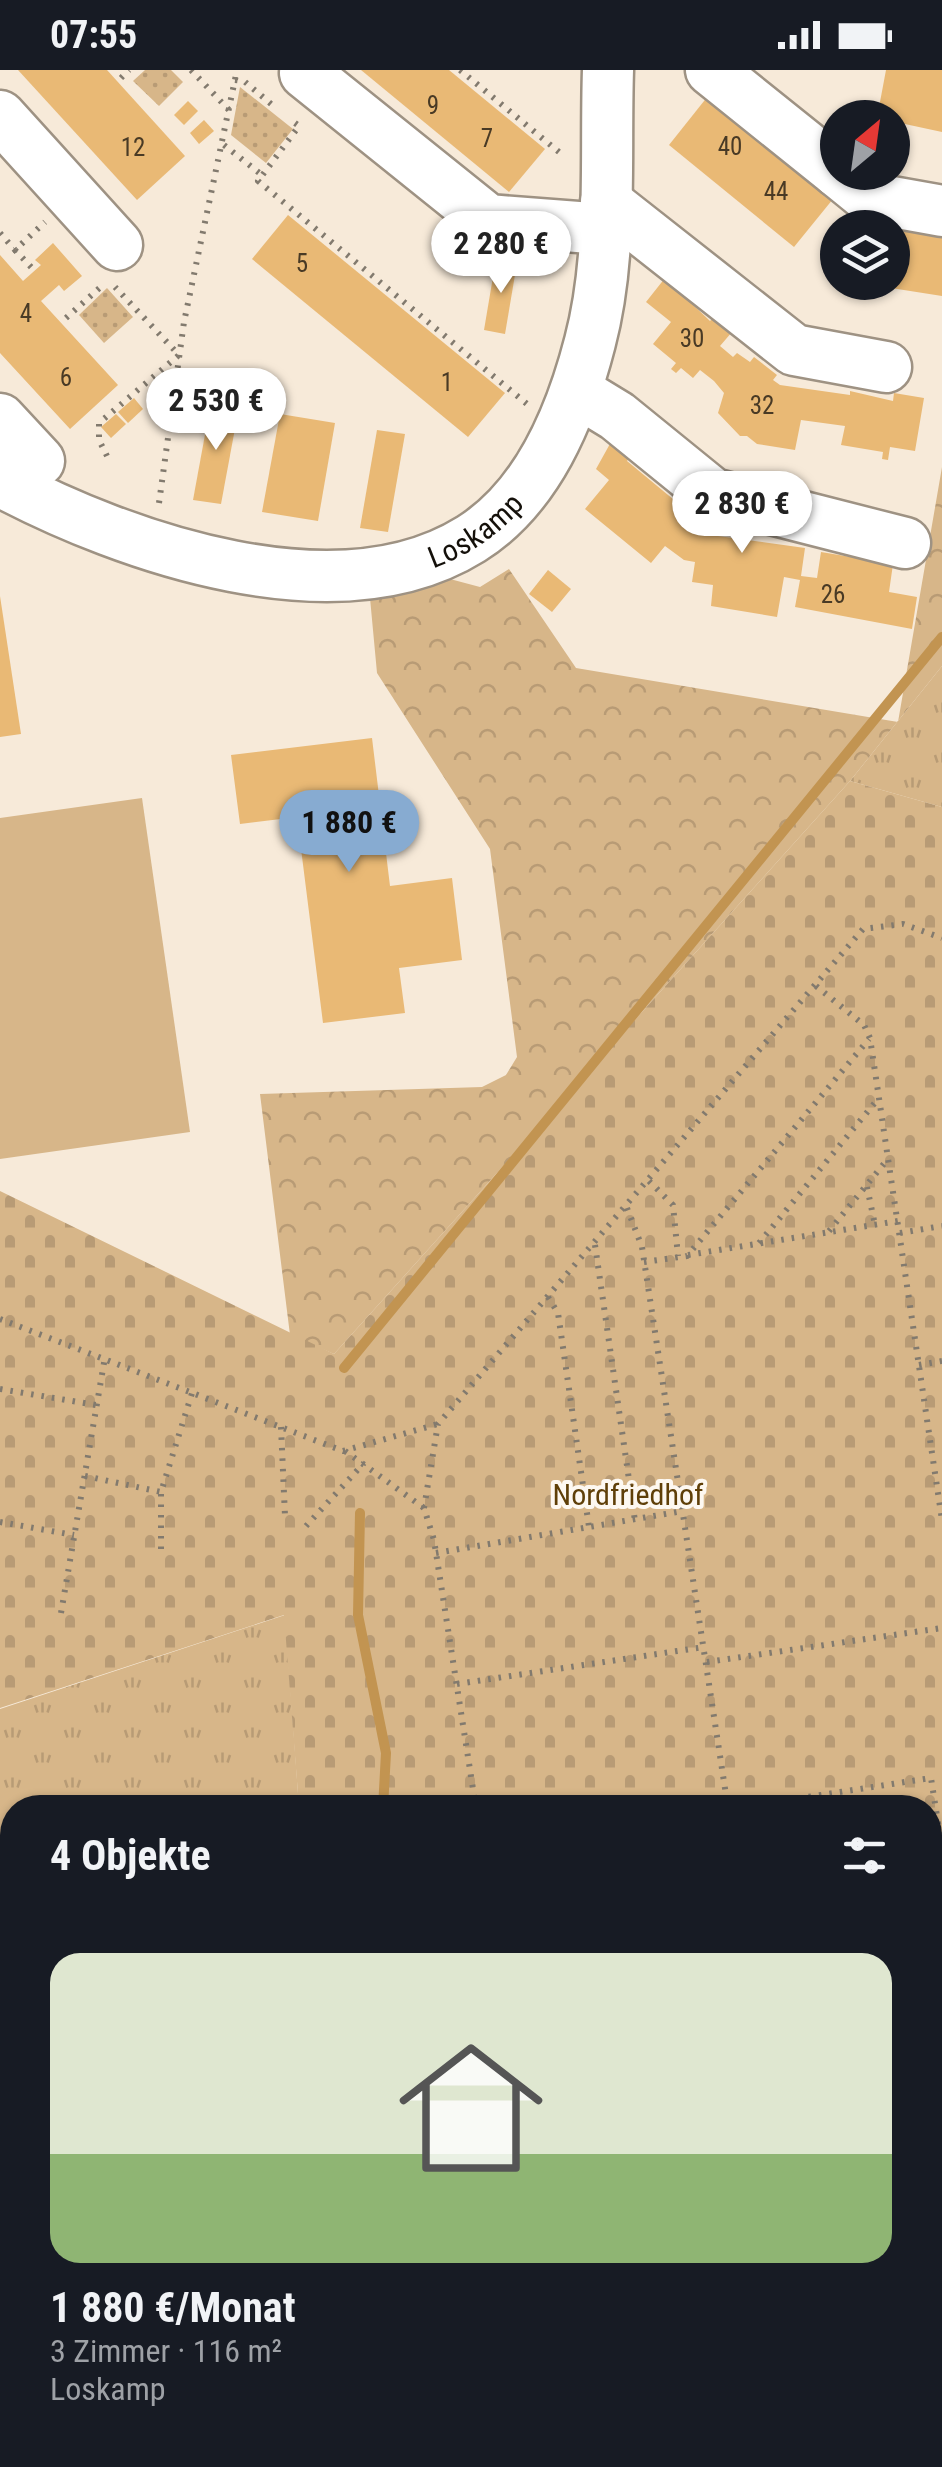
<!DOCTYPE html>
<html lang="de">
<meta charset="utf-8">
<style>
body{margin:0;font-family:"Roboto Condensed",sans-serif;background:#242831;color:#f1f3f6;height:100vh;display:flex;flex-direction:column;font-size:38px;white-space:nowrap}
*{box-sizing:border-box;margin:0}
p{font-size:32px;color:#9ea1a6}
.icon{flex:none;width:55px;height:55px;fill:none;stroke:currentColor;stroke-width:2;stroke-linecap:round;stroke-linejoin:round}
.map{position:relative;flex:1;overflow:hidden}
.details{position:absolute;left:0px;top:1725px;width:942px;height:672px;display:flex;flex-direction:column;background:#171b24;border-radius:40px 40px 0 0;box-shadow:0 2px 8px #0004}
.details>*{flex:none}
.needle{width:65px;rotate:29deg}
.tools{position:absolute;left:820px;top:30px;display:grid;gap:20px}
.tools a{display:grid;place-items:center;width:90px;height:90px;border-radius:50%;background:#171b24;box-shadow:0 2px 8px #0004;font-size:50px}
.price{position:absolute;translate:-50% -85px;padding:0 22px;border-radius:35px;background:#fff;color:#222;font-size:32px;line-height:65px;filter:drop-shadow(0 2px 5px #0008)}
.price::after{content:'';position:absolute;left:50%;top:60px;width:30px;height:22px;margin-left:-15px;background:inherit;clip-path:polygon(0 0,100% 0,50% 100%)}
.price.active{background:#87abd1;color:#111}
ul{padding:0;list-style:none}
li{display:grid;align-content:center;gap:20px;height:530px;padding:0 50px}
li+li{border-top:2px solid #363941}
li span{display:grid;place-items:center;height:310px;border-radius:30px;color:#555}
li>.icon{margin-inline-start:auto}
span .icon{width:180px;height:180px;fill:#fffc;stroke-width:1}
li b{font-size:42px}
h2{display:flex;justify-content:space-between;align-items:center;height:120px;padding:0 50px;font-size:42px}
.status{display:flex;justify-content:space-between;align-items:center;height:70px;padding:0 50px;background:#171b24;direction:ltr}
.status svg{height:28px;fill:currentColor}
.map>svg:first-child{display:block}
.grass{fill:url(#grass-tufts)}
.forest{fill:url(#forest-crowns)}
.cemetery{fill:url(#cemetery-stones)}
.park{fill:url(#park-dots)}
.pitch{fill:#d7b689}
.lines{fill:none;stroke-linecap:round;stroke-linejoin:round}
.stream{stroke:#c29451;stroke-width:10}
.building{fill:#e9b975}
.minor-casing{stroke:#9e9283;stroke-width:55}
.path{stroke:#827a6e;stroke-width:6;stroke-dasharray:2.5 8;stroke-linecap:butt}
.minor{stroke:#fff;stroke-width:50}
.rail{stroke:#534c43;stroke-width:8;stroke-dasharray:12 12;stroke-linecap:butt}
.labels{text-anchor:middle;stroke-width:8;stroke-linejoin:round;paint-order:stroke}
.number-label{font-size:25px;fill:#493a25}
.street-label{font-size:30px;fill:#14100a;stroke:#fdf8f1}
.park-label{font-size:30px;fill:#5f3f08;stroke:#fdf8f1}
</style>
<div class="status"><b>07:55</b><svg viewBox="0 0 49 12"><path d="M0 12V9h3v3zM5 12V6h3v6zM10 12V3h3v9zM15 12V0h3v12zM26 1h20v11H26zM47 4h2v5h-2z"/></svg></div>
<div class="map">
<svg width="942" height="2397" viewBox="0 0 942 2397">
<defs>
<pattern id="grass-tufts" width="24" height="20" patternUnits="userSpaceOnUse" patternTransform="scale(2.5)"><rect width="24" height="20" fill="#d7b689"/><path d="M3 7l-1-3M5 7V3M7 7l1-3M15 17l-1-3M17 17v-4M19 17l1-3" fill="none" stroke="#b89b75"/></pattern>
<pattern id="forest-crowns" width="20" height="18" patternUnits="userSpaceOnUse" patternTransform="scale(2.5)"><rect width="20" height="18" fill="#d7b689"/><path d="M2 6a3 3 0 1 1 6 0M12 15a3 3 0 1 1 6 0" fill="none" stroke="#b89b75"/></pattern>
<pattern id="cemetery-stones" width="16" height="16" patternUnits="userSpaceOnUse" patternTransform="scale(2.5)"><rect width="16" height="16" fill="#d7b689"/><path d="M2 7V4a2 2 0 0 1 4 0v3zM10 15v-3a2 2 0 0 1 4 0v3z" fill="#b89b75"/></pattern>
<pattern id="park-dots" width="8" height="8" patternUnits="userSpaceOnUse" patternTransform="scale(2.5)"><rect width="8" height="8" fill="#d7b689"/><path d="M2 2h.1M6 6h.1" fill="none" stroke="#b89b75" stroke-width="1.8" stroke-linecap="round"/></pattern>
</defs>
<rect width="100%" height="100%" fill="#f7ead9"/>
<g class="grass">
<path d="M942 596V737L850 711Z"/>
<path d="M285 1545 299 1737 12 1738V2192L0 2193V1639Z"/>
<path d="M942 1959V2099L930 2101V1960Z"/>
</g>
<path class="forest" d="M942 397V596L850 711 334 1284 290 1265 260 1024 482 1017 506 1005 517 987 490 779 377 603 370 528 416 520 450 509 480 517 509 499 576 598 898 652Z"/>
<path class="cemetery" d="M850 711 942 737V1959L930 1960V1738L299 1737 284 1545 0 1638V1121L334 1284Z"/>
<g class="park">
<path d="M145 0H171L183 12 159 36 133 11Z"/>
<path d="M240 17 293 59 266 93 231 65Z"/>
<path d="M107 218 133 247 104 273 79 245Z"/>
</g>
<path class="pitch" d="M142 728 190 1062 0 1089V748Z"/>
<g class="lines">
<g class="stream">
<path d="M344 1298 942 567"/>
<path d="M360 1443 358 1545 386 1683 383 1738"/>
</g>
</g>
<g class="building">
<path d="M18 0H107L185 86 137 130Z"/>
<path d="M361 0H449L545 79 509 122Z"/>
<path d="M886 0H942V62L877 48Z"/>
<path d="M708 26 833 129 794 177 669 75Z"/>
<path d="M188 31 198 41 184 55 174 45Z"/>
<path d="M204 50 214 61 199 74 190 63Z"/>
<path d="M288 145 505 323 468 367 252 189Z"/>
<path d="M860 149 942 163V226L872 215 892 212V158H858Z"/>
<path d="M53 173 82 206 64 221 59 215 41 231 118 315 70 359 0 283V185L23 211 41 195 35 190Z"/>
<path d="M496 189 517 193 505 264 484 260Z"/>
<path d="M665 208 710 251 714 247 732 262 720 276 733 287 737 283 750 292 754 287 777 305 773 310 780 315 850 325V321L893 331 894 323 924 328 915 381 890 377 888 390 882 389 883 382 841 375 845 356 801 350 795 380 757 374 747 366H740L718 343 724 323 714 311 700 300 693 308 681 298 676 303 671 299 676 293 653 274 671 252 646 232Z"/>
<path d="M134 328 143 339 128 353 118 342Z"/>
<path d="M211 332 239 337 221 434 193 430Z"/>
<path d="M116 344 126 354 111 368 101 357Z"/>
<path d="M280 344 335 353 318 451 262 442Z"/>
<path d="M377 360 405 364 388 462 360 458Z"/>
<path d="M611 372 630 387 627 391 691 444 683 453 696 463 805 478 801 506 817 508 821 482 893 494 889 522 917 527 912 559 795 537 800 510 784 507 777 547 711 536 713 515 692 512 695 492 684 490 665 476 651 493 585 439 609 410 596 399Z"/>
<path d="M548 500 571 519 552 542 529 524Z"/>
<path d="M0 526 21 664 0 667Z"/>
<path d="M372 668 390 816 452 808 462 890 399 898 405 943 323 953 297 747 240 754 231 685Z"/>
</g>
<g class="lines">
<g class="minor-casing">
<g id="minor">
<path d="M711 0 838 102"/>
<path d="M305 3 488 150 604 159"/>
<path d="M0 46 117 175"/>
<path d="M838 102 870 128 942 141"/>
<path d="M606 132 794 280 886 297"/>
<path d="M576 321 617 346 713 424 905 473"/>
<path d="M0 349 39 391"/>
<path id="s1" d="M0 411C126 478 338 552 471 469 538 427 571 346 590 272 613 185 605 90 608 0"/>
</g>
</g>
<g class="path">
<path d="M191 0 229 40"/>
<path d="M460 0 565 87"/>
<path d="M121 8 129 0"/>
<path d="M235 10 244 11 277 39"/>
<path d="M295 53 299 56 258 111 527 334"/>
<path d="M224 75 262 105"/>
<path d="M0 163 15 180 45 152"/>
<path d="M15 180 32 198"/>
<path d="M66 248 104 214"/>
<path d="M107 386 99 370V353L179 285 115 217"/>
<path d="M159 433 184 252 237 0"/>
<path d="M816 916 864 955 870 968 942 1450"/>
<path d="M649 1111 673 1135 678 1186"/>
<path d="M867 1117 875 1155"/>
<path d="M627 1138 642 1177 728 1738"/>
<path d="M829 1161 887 1090"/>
<path d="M900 1163 942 1156"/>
<path d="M759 1173 878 1029"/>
<path d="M595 1175 635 1451"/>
<path d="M688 1185 898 1151"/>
<path d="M644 1192 687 1186 869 969"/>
<path d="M548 1227 558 1243 589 1457"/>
<path d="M0 1249 343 1381 438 1354"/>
<path d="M919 1295 942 1291"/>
<path d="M0 1319 96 1335"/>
<path d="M281 1357 285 1446"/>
<path d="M345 1381 424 1438"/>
<path d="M85 1406 161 1422"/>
<path d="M0 1452 74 1465"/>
<path d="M306 1456 364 1393"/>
<path d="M161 1479V1422L193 1320"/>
<path d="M436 1483 683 1441"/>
<path d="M61 1543 105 1287"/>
<path d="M707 1592 942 1558"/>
<path d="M457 1614 704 1577"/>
<path d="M476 1738 434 1470 424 1438 438 1354 863 859 903 854 942 868"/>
<path d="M736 1738 931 1708 942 1778"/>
<path d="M930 1808 942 1806"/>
<path d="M930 2054 942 2052"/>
<path d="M0 2175 12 2173"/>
</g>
<use href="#minor" class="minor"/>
<g class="rail">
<path d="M930 2161 942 2159"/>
<path d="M0 2290 12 2288"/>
<path d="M0 2312 12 2310"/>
</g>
</g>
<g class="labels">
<g class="number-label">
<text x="433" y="44">9</text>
<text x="487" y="77">7</text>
<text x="730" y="85">40</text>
<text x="133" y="86">12</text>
<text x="776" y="130">44</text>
<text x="302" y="202">5</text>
<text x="26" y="252">4</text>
<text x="692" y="277">30</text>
<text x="66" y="316">6</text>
<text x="447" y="321">1</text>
<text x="762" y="344">32</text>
<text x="833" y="533">26</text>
</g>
<g class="street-label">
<text dy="10" stroke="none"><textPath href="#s1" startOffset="502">Loskamp</textPath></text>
</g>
<g class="park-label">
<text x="628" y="1435">Nordfriedhof</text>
</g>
</g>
</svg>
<div class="tools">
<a><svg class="needle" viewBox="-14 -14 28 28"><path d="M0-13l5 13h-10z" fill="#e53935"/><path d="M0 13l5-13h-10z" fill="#9ea1a6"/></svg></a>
<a><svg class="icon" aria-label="layers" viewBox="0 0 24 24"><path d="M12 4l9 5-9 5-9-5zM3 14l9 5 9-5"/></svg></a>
</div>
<b class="price" style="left:501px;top:226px">2 280 €</b>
<b class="price" style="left:216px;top:383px">2 530 €</b>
<b class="price" style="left:742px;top:486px">2 830 €</b>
<b class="price active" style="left:349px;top:805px">1 880 €</b>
<section class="details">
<h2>4 Objekte<svg class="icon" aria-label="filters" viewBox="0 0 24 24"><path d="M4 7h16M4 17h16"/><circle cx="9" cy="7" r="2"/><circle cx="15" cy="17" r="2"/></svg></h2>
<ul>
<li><span style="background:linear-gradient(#dfe7d0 65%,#8fb573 0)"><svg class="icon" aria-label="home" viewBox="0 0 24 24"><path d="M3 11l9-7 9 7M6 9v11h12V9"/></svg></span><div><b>1 880 €/Monat</b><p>3 Zimmer · 116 m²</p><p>Loskamp</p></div></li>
</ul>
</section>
</div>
